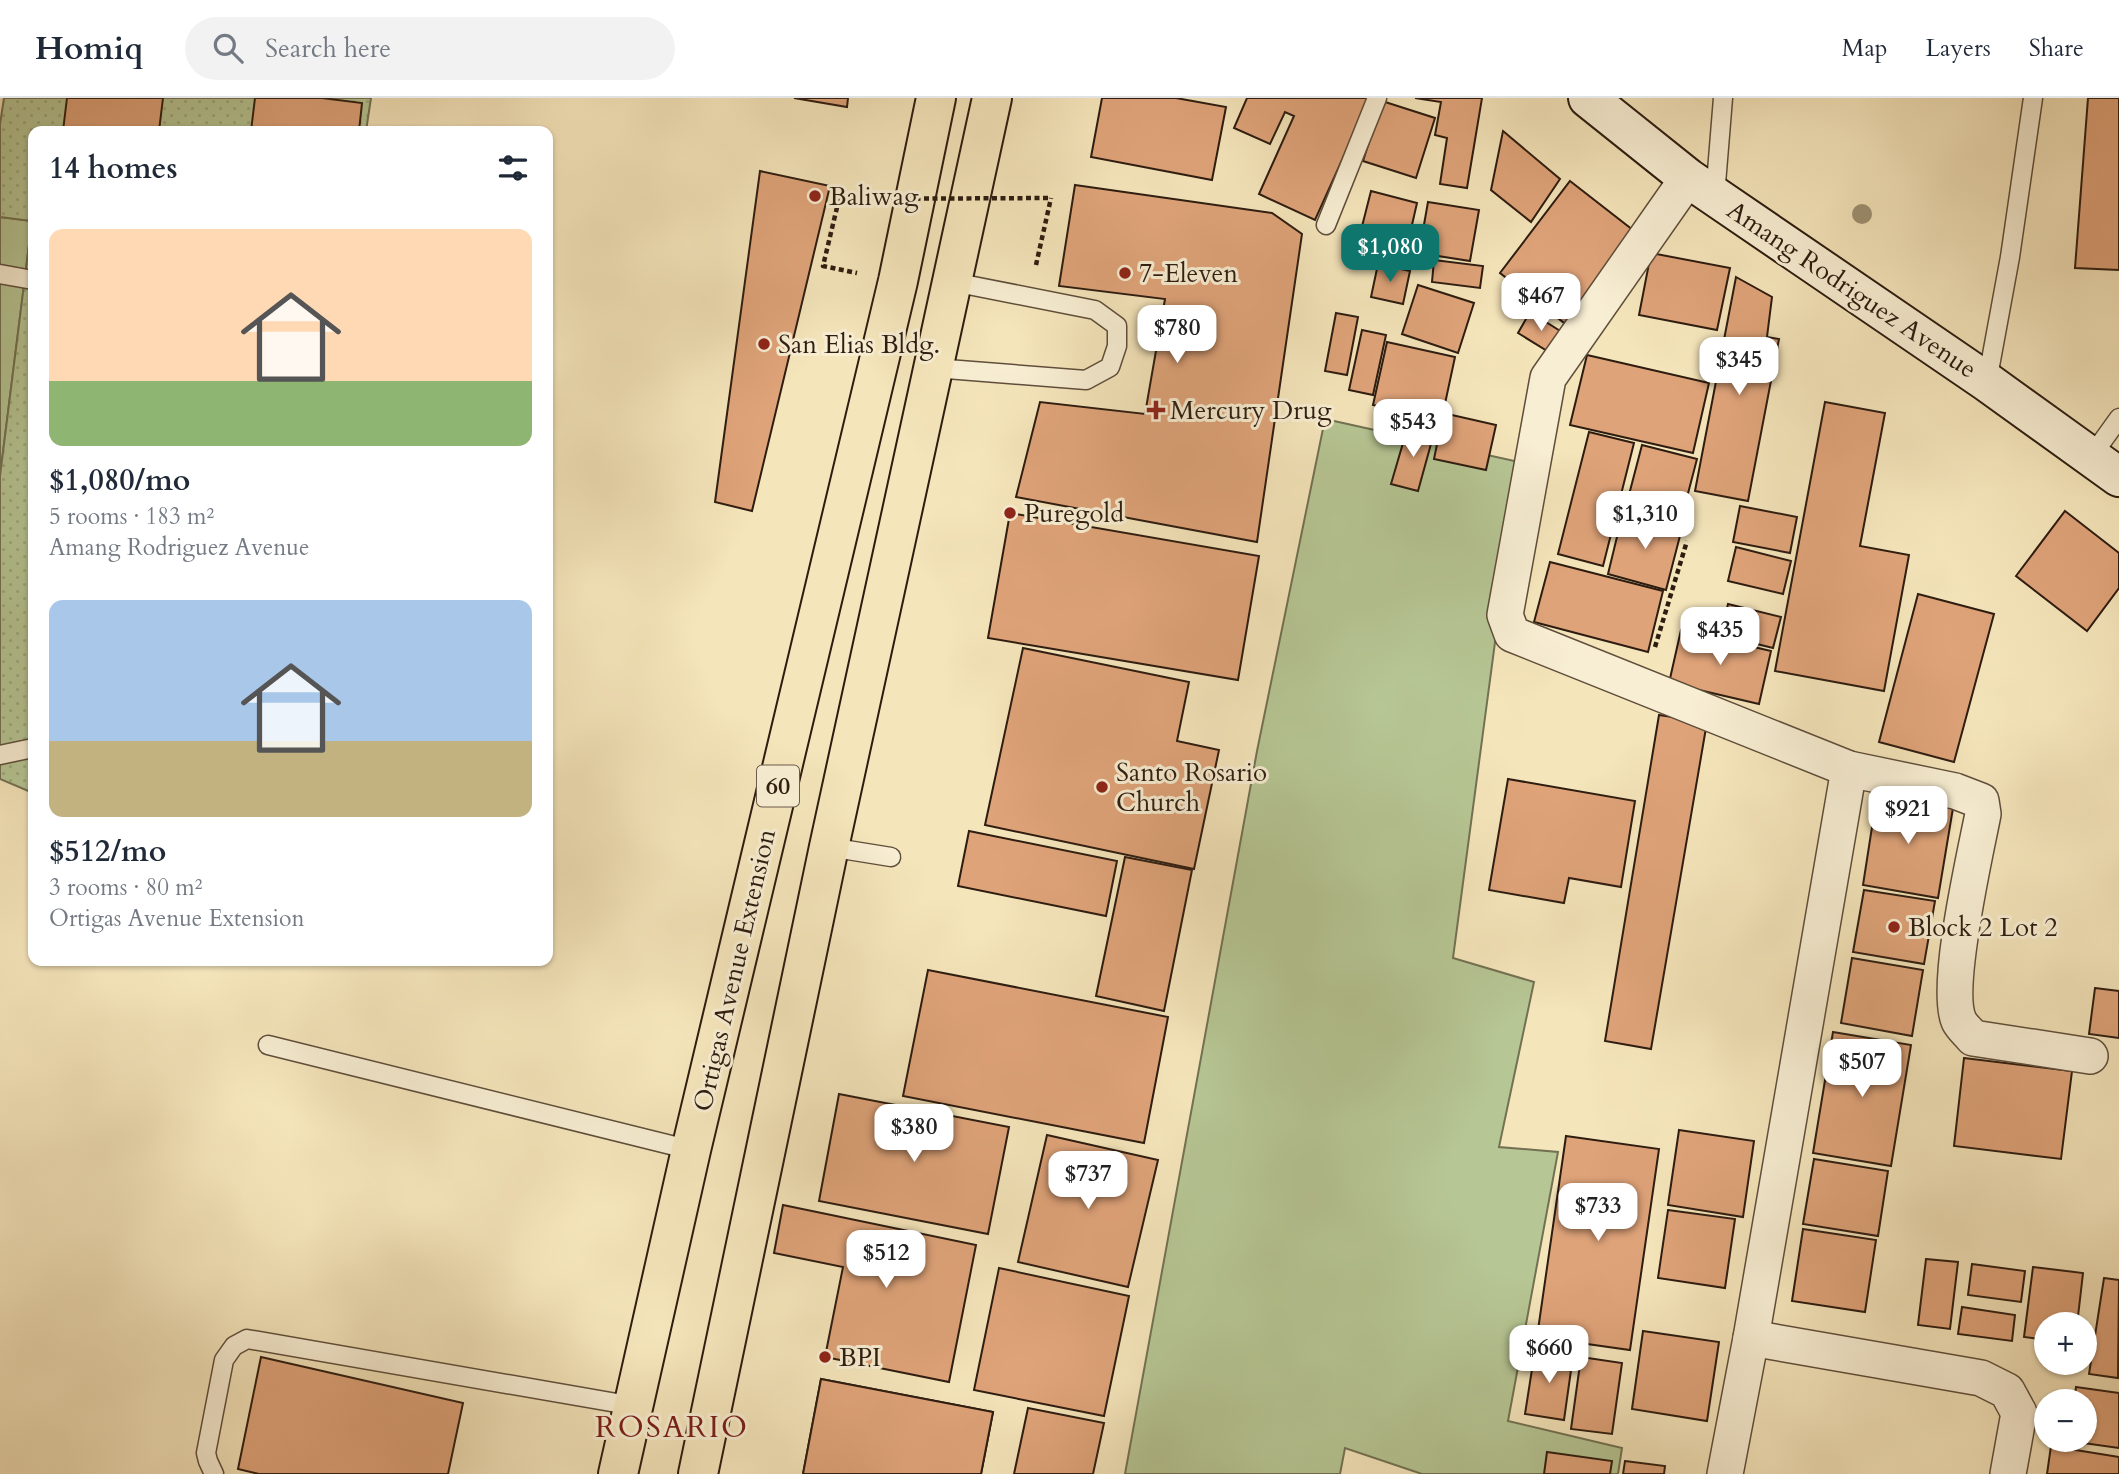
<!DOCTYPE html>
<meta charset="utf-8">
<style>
body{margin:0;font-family:Cardo,serif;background:#f2f2f3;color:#1f2937;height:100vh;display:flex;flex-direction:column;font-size:26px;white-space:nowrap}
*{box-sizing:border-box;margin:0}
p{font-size:23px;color:#747a83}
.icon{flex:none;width:38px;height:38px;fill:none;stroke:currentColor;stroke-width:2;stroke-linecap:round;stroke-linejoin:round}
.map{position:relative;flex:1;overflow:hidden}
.sheet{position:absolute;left:28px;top:28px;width:525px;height:840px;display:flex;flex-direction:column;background:#fff;border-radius:14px;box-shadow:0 2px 5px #0004}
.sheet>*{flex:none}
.controls{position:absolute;left:2034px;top:1214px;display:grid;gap:14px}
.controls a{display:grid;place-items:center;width:63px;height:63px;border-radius:50%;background:#fff;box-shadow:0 2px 5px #0004;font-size:35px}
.price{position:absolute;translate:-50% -60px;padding:0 16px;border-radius:14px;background:#fff;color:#222;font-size:23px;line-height:46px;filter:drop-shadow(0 2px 4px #0008)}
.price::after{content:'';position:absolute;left:50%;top:42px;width:21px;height:16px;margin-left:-10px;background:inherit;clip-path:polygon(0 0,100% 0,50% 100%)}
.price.on{background:#0f766e;color:#fff}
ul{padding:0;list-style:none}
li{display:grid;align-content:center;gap:14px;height:371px;padding:0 21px}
li span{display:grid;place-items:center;height:217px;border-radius:14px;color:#555}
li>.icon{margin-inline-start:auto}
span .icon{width:126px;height:126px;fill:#fffc;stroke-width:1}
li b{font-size:30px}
h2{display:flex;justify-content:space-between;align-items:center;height:84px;padding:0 21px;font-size:30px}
header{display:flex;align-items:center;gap:42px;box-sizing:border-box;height:98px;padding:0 35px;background:#fff;border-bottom:2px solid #e0e1e3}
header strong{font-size:33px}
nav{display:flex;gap:38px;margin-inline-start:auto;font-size:24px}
.search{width:490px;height:63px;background:#f2f2f3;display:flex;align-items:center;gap:18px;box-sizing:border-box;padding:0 24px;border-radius:38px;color:#747a83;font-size:26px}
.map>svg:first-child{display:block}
.grass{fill:#b6c694;stroke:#727152;stroke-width:2}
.park{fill:url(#park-dots);stroke:#727152;stroke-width:2}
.building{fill:#dfa379;stroke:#2d1c10;stroke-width:2}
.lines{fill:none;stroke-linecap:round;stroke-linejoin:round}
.lane-casing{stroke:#5f4e3b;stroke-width:21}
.street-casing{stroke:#5f4e3b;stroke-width:38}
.secondary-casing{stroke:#2d1c10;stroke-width:42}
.primary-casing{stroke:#2d1c10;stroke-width:42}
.path{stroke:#2d1c10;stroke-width:4.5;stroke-dasharray:5 3.5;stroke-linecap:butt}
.lane{stroke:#f8eed3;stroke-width:18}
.street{stroke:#f8eed3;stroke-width:35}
.secondary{stroke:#f8eed3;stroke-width:38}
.primary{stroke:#f5e5bb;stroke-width:38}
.path-bridge{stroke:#2d1c10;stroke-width:4.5;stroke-dasharray:5 3.5;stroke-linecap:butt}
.tree{fill:#9e9273}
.poi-dot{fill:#8f2418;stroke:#f8eed3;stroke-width:2.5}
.labels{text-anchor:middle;stroke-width:6;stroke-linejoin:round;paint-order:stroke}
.shield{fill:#f8eed3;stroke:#6a5b4a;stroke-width:2}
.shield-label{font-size:24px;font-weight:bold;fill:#2d1c10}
.poi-label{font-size:26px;fill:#2d1c10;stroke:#f8eed3;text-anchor:start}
.street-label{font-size:26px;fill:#2d1c10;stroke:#f8eed3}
.quarter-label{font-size:30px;letter-spacing:2px;fill:#7a1f14;stroke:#f8eed3}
</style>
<header>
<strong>Homiq</strong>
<div class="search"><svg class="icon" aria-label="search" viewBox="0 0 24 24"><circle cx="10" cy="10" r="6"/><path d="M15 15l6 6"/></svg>Search here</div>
<nav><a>Map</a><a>Layers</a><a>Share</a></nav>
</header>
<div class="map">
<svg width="2119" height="1376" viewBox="0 0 2119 1376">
<defs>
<pattern id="park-dots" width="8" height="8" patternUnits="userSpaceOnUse" patternTransform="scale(1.75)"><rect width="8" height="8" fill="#b6c694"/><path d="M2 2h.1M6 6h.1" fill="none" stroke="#9daa7f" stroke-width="1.8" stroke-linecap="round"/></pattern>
</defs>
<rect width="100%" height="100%" fill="#f5e5bb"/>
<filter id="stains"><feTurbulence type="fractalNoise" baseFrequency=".00286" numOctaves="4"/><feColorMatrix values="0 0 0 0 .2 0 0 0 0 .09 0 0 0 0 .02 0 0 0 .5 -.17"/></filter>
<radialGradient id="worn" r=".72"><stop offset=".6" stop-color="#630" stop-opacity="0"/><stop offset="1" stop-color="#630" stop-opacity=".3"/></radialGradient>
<g class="grass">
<path d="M0 119 32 123 0 378Z"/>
<path d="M1325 321 1519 364 1453 860 1534 884 1499 1049 1558 1054 1508 1323 1622 1350 1618 1376H1422L1345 1350 1340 1376H1125L1257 653Z"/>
</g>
<path class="park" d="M4 0H371L366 33H33V695L0 681V378L32 123 0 119V26Z"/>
<g class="building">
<path d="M67 0H163L159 33H63Z"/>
<path d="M255 0H322L362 5 359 33H251Z"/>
<path d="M794 0H848L847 9Z"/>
<path d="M1102 0H1176L1226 9 1212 82 1091 59Z"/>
<path d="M1247 0H1370L1315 122 1259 96 1294 18 1285 14 1270 46 1234 30Z"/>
<path d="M1415 0H1482L1467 90 1440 86 1447 40 1435 37 1441 4Z"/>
<path d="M2088 0H2119V172L2075 170Z"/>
<path d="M1382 3 1435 20 1416 80 1363 63Z"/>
<path d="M1503 33 1560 81 1531 124 1491 92Z"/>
<path d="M760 73 830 88 752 413 715 404Z"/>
<path d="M1570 83 1638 136 1568 228 1500 175Z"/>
<path d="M1075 87 1272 115 1302 136 1257 444 1016 399 1040 304 1145 316 1165 201 1059 188Z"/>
<path d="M1371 93 1417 105 1409 140 1396 136 1389 164 1355 156Z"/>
<path d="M1428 104 1479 112 1470 163 1419 155Z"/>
<path d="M1651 155 1730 170 1717 232 1639 217Z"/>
<path d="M1434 162 1483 168 1480 190 1432 184Z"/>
<path d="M1378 166 1410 173 1403 206 1371 199Z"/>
<path d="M1736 179 1772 199 1767 239 1779 241 1748 403 1695 393Z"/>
<path d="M1418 187 1474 205 1458 255 1402 236Z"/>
<path d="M1530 214 1565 236 1552 256 1518 235Z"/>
<path d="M1336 215 1358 219 1347 277 1325 273Z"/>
<path d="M1362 232 1386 237 1373 297 1349 292Z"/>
<path d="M1387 244 1455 259 1443 315 1496 327 1486 372 1434 361 1442 322 1373 307Z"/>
<path d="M1587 257 1709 285 1693 355 1570 327Z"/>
<path d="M1825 304 1885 315 1860 448 1909 457 1884 593 1775 573Z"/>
<path d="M1408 328 1434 335 1418 393 1391 386Z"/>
<path d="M1589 334 1634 345 1603 468 1558 456Z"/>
<path d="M1642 347 1697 361 1680 426 1625 412Z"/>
<path d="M1740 408 1797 419 1790 455 1733 444Z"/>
<path d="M2065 413 2119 455V490L2087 533 2016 478Z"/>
<path d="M1623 414 1682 430 1666 492 1608 476Z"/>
<path d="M1010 415 1259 458 1238 582 988 540Z"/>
<path d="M1736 449 1791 463 1783 496 1728 483Z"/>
<path d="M1550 464 1663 493 1648 554 1534 524Z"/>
<path d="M1918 496 1994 516 1954 664 1879 644Z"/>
<path d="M1728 506 1781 519 1773 550 1721 537Z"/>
<path d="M1681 532 1771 553 1759 606 1669 585Z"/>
<path d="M1023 550 1189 584 1177 643 1219 652 1194 771 985 727Z"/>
<path d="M1659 617 1707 624 1651 951 1605 943Z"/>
<path d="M1508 681 1635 703 1621 789 1569 780 1564 805 1489 792Z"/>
<path d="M1877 697 1953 710 1938 800 1863 787Z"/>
<path d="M969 733 1117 763 1106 818 958 788Z"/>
<path d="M1125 759 1192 772 1164 913 1096 898Z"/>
<path d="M1864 792 1935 803 1924 866 1853 854Z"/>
<path d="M1852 860 1923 872 1912 938 1841 925Z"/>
<path d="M928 872 1168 919 1144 1045 903 998Z"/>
<path d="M2095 890 2119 893V940L2089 936Z"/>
<path d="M1833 934 1911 947 1891 1068 1813 1055Z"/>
<path d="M1964 960 2072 973 2061 1061 1954 1048Z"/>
<path d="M839 996 1009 1029 988 1136 819 1103Z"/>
<path d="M1679 1032 1754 1043 1743 1119 1668 1107Z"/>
<path d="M1047 1037 1158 1062 1128 1189 1018 1164Z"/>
<path d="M1566 1038 1659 1051 1630 1252 1537 1239Z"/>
<path d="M1814 1061 1888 1073 1878 1138 1803 1126Z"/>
<path d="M783 1107 976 1147 949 1284 825 1259 843 1169 774 1155Z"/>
<path d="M1668 1112 1735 1121 1725 1190 1658 1180Z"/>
<path d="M1803 1131 1876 1142 1865 1214 1792 1203Z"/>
<path d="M1926 1161 1958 1164 1950 1231 1918 1227Z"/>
<path d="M1972 1166 2025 1173 2021 1204 1968 1197Z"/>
<path d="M2033 1169 2083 1175 2077 1227H2046V1242L2024 1239Z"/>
<path d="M999 1170 1129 1198 1104 1318 974 1292Z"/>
<path d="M2104 1180 2119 1182 2118 1280 2089 1276Z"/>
<path d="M1962 1209 2015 1217 2012 1243 1958 1236Z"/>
<path d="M1643 1233 1719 1244 1707 1323 1632 1311Z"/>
<path d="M1535 1252 1573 1258 1564 1322 1525 1316Z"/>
<path d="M261 1259 463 1305 448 1376H259L238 1371Z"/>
<path d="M1581 1259 1622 1265 1612 1336 1571 1331Z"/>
<path d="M821 1281 993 1314 981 1376H803Z"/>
<path d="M821 1281 993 1314 981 1376H803Z"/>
<path d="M2076 1289 2119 1295V1350L2069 1343 2084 1342V1304H2074Z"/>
<path d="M1028 1310 1104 1325 1093 1376H1014Z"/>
<path d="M2051 1348 2119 1359V1376H2047Z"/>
<path d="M1547 1354 1612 1363 1610 1376H1544Z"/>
<path d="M1625 1363 1665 1368 1664 1376H1623Z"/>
</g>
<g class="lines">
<g class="lane-casing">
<g id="lane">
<path d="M1715 98 1723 0"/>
<path d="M1326 127 1377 0"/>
<path d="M0 176 33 182"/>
<path d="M934 270 1086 282 1110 269 1117 248V228L1095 212 953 184"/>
<path d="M1987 284 2010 159 2033 0"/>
<path d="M2091 359 2119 320"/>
<path d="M0 657 33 650"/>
<path d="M829 749 891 759"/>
<path d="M268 947 691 1052"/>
<path d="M214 1376 208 1363 206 1355 224 1262 234 1248 247 1241 634 1308"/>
</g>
</g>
<g class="street-casing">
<g id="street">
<path d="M1688 80 1548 280 1505 517 1512 536 1849 671 1955 693 1981 703 1983 716C1975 757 1944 890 1959 923 1962 929 1969 935 1973 940L2090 958"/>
<path d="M1751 1240 1981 1280 2007 1293 2019 1315 2008 1376"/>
<path d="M1725 1376 1751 1240 1849 671"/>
</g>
</g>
<g class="secondary-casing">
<path id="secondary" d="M1588 0 1688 80 1987 284 2119 379"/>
</g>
<g class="primary-casing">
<g id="primary">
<path d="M618 1376 691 1052 898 183 936 0"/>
<path d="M698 1376 829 749 992 0"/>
</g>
</g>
<g class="path">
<path d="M839 101 823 168 857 175"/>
<path d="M1036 167 1051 100"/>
<path d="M1655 549 1687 443"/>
</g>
<use href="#lane" class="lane"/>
<use href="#street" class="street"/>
<use href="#secondary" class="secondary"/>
<use href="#primary" class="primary"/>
<path class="path-bridge" d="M839 101 1051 100"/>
</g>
<circle class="tree" cx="1862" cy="116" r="10"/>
<g class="poi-dot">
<circle cx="815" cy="98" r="7"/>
<circle cx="1125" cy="175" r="7"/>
<circle cx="764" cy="246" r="7"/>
<path d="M1152.5 301.5h7v7h7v7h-7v7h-7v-7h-7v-7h7z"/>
<circle cx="1010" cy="415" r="7"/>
<circle cx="1102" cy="689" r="7"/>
<circle cx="1894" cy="829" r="7"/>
<circle cx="825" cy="1259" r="7"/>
</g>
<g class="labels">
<rect class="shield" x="757" y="667.5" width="42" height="41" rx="5"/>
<g class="shield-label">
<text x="778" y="696">60</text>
</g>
<g class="poi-label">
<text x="829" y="107">Baliwag</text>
<text x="1139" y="184">7-Eleven</text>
<text x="778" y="255">San Elias Bldg.</text>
<text x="1170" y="321">Mercury Drug</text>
<text x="1024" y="424">Puregold</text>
<text x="1116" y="683">Santo Rosario<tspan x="1116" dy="30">Church</tspan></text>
<text x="1908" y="838">Block 2 Lot 2</text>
<text x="839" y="1268">BPI</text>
</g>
<g class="street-label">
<text transform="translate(1852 191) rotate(34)" y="9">Amang Rodriguez Avenue</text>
<text transform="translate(734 872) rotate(-77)" y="9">Ortigas Avenue Extension</text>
</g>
<g class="quarter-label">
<text x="672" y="1339">ROSARIO</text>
</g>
</g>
<rect width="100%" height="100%" filter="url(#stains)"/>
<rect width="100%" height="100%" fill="url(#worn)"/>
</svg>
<div class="controls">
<a>+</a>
<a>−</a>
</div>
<b class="price on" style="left:1390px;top:186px">$1,080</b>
<b class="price" style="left:1541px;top:235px">$467</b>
<b class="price" style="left:1177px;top:267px">$780</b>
<b class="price" style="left:1739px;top:299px">$345</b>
<b class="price" style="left:1413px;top:361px">$543</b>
<b class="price" style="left:1645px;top:453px">$1,310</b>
<b class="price" style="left:1720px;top:569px">$435</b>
<b class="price" style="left:1908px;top:748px">$921</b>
<b class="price" style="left:1862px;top:1001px">$507</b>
<b class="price" style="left:914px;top:1066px">$380</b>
<b class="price" style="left:1088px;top:1113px">$737</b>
<b class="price" style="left:1598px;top:1145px">$733</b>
<b class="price" style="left:886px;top:1192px">$512</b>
<b class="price" style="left:1549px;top:1287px">$660</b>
<section class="sheet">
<h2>14 homes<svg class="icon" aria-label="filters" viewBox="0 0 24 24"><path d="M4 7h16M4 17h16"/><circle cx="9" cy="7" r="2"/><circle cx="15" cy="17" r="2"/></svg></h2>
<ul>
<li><span style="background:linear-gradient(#ffd9b3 70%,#8fb573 0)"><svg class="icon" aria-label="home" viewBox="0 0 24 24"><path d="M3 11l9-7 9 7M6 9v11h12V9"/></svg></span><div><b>$1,080/mo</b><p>5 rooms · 183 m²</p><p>Amang Rodriguez Avenue</p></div></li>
<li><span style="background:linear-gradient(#a9c7e8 65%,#c2b280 0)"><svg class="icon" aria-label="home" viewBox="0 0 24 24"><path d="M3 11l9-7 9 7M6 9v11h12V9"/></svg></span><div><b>$512/mo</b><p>3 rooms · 80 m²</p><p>Ortigas Avenue Extension</p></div></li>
</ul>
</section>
</div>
